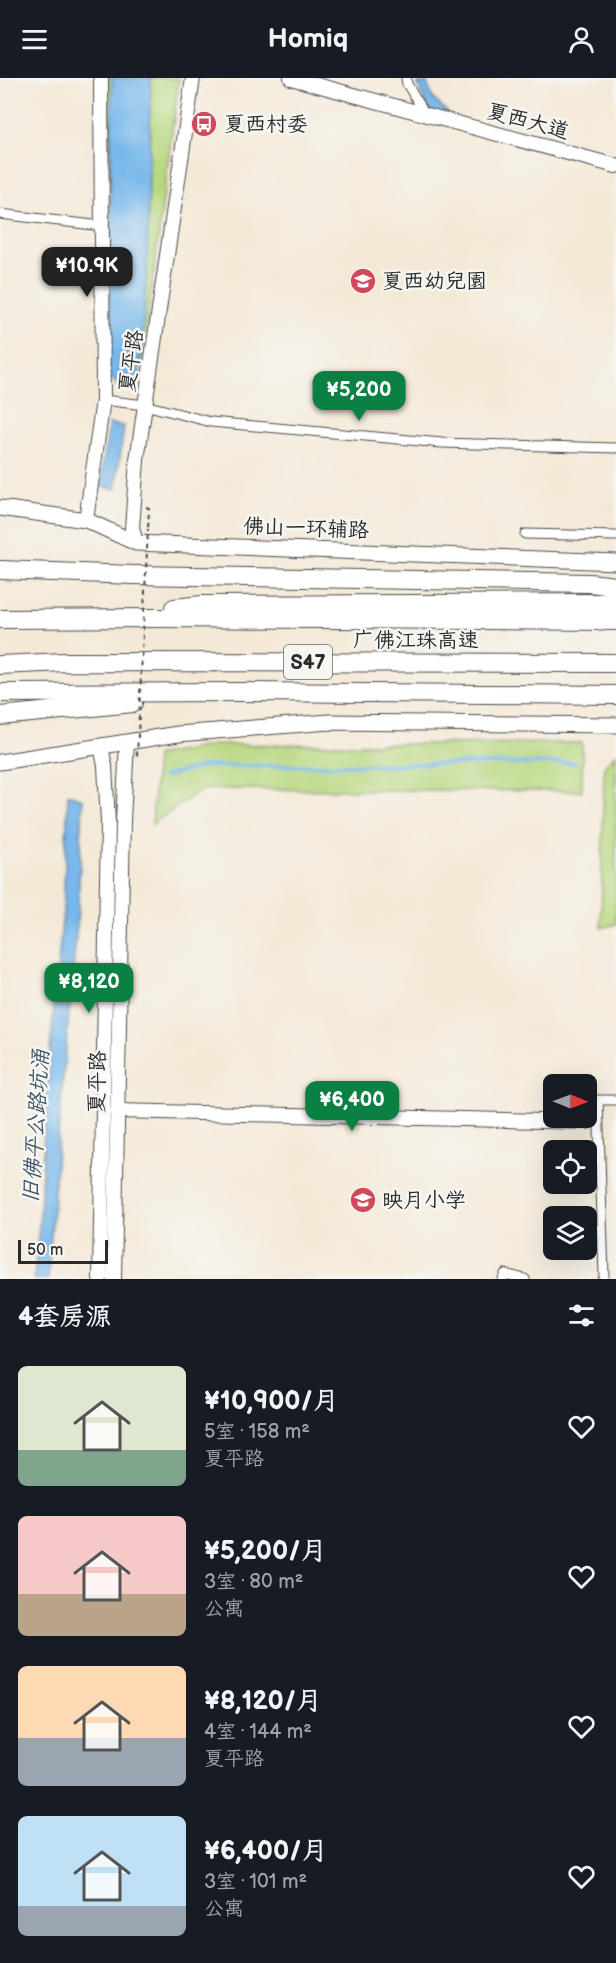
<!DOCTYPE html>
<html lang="zh">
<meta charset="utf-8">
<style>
body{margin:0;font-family:"Balsamiq Sans","LXGW WenKai TC",sans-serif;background:#242831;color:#f1f3f6;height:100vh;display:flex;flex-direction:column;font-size:22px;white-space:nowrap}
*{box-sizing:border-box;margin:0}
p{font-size:20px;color:#9ea1a6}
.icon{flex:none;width:33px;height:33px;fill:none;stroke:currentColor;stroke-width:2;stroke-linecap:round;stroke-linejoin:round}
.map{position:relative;height:1201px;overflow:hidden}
.side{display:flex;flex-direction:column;background:#171b24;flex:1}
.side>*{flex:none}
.needle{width:39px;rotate:91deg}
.buttons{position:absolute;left:543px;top:996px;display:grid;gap:12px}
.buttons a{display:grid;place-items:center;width:54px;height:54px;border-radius:9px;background:#171b24;box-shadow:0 6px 24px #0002;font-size:30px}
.scale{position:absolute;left:18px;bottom:15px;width:90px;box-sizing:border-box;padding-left:6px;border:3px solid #2b2b2b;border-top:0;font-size:16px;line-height:21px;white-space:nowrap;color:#2b2b2b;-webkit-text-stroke:4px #f6f6f2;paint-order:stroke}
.price{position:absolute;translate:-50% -51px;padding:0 14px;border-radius:12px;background:#0b8043;color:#fff;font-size:20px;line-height:39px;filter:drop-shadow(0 2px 3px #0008)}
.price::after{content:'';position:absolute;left:50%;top:36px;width:18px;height:14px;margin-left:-9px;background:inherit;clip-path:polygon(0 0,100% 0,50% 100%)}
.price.on{background:#222;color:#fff}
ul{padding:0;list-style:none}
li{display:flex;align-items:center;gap:18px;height:150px;padding:0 18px}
li span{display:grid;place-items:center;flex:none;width:168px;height:120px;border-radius:9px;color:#555}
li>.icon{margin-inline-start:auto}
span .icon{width:72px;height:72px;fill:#fffc;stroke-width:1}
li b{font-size:26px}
h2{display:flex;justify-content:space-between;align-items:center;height:72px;padding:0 18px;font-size:26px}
header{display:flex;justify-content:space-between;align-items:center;height:78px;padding:0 18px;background:#171b24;font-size:27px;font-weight:800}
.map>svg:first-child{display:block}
.green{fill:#b7d77e;stroke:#718154;stroke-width:1.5}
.water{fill:#77b7eb;stroke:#51718b;stroke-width:1.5}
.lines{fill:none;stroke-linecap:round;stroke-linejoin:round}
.stream{stroke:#77b7eb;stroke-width:4}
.street-casing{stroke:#494845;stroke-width:11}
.secondary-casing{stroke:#494845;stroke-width:16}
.primary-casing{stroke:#494845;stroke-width:17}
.highway-casing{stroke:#494845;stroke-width:20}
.path{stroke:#494845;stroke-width:2;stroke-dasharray:4.5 4.5;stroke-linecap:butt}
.street{stroke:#fff;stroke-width:9}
.secondary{stroke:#fff;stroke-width:14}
.primary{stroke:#fff;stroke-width:15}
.highway{stroke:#fff;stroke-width:18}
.path-bridge{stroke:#494845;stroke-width:2;stroke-dasharray:4.5 4.5;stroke-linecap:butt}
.labels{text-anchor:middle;stroke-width:5;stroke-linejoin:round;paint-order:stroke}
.shield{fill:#f6f6f2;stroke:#686867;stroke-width:1.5}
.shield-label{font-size:20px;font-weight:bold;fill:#2b2b2b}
.street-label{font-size:21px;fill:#2b2b2b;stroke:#f6f6f2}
.poi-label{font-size:21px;fill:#2b2b2b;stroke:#f6f6f2;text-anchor:start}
.water-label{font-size:22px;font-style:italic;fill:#425565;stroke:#f6f6f2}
</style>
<header><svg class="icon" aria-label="menu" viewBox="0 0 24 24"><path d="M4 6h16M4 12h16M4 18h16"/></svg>Homiq<svg class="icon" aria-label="person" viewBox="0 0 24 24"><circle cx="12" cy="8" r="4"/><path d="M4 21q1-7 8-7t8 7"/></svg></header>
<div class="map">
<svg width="616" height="1201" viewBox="0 0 616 1201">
<rect width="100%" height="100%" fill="#f6f6f2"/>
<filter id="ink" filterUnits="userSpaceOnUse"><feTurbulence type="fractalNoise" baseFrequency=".0167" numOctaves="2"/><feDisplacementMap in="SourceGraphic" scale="12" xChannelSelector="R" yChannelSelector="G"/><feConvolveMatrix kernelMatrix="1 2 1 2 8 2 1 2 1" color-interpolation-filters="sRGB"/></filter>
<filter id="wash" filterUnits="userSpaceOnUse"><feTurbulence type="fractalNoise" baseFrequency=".008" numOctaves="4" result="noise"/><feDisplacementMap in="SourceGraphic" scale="24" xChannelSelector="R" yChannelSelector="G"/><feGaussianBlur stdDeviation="1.35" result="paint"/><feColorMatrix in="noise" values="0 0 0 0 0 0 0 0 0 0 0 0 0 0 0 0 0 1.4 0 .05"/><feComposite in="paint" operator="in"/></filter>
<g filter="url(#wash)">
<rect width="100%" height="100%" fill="#f4e9d7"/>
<g class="green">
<path d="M108 0H179L142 284H112Z"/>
<path d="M582 665V713L203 711 152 746 156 678 214 667Z"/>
<path d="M616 676V846L601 850 604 688Z"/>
</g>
<g class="water">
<path d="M112 0H151L147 193 139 303 131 309 117 307 108 294Z"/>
<path d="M427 5 433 21 448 34 446 40C424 31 426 27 418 6Z"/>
<path d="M109 346 124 348 116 411 100 408Z"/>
<path d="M68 716 83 721 77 847 60 1032 48 1201H34L40 1138 45 1028 63 832Z"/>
</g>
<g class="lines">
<path class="stream" d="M163 699 206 688 575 685"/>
</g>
</g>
<g filter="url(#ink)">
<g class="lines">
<g class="street-casing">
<g id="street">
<path d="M406 0 407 6 426 37"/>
<path d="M0 136 102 148"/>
<path d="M103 322 145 327 211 344 442 365 616 370"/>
<path d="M525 456 616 458"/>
<path d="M503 1201 505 1196 525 1201"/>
<path d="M603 1201 604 1198 598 1022H616"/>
</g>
</g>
<g class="secondary-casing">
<g id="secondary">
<path d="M291 0 616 88"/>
<path d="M86 442 103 322 101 0"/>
<path d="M136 465 132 450 137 382 193 0"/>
<path d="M117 1033 587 1044"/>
<path d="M100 1201 108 744 105 688 101 668"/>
<path d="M114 1201 123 743 127 664"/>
</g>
</g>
<g class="primary-casing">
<g id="primary">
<path d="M0 430 86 442 136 465 616 484"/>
<path d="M0 684 178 656 329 644 616 647"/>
</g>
</g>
<g class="highway-casing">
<g id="highway">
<path d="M0 492 134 497 589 505 616 508"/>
<path d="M174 530 202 527 616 525"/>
<path d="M0 541 156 540 616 543"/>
<path d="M0 587 65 584 616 585"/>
<path d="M0 615 242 614 616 617"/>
<path d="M0 638 133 625"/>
</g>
</g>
<path class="path" d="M146 429 149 430 148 451"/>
<use href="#street" class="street"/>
<use href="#secondary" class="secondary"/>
<use href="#primary" class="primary"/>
<use href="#highway" class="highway"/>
<path class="path-bridge" d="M137 678 148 451"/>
</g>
</g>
<defs>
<g id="bus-disc" transform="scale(1.35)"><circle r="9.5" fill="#d1495b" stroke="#f6f6f2"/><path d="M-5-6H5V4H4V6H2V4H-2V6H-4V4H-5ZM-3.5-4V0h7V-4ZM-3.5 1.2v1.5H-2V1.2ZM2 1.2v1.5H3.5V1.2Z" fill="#fff"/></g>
<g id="school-disc" transform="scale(1.35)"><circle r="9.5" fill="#d1495b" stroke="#f6f6f2"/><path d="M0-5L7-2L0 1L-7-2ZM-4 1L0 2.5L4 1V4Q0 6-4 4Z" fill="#fff"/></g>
</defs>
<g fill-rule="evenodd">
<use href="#bus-disc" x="204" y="46"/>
<use href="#school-disc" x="363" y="203"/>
<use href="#school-disc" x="363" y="1122"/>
</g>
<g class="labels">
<rect class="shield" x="284" y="567" width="48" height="34" rx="4.5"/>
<g class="shield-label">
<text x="308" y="591">S47</text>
</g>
<g class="street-label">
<text transform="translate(528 43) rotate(15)" y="7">夏西大道</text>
<text transform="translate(131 283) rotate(-82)" y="7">夏平路</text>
<text transform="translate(306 450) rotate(2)" y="7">佛山一环辅路</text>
<text x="416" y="569">广佛江珠高速</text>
<text transform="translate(97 1004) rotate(-89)" y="7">夏平路</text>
</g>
<g class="poi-label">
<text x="224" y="53">夏西村委</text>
<text x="382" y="210">夏西幼兒園</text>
<text x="382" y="1129">映月小学</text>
</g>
<g class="water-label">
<text transform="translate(35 1048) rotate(-86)" y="8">旧佛平公路坑涌</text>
</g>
</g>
</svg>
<div class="buttons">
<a><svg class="needle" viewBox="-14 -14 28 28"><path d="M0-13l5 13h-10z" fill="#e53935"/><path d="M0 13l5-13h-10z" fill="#9ea1a6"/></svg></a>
<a><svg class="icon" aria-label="locate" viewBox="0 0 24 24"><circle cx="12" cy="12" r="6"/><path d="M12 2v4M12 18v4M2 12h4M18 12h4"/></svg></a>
<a><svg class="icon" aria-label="layers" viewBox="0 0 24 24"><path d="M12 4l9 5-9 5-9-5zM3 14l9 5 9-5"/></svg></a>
</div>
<div class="scale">50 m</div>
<b class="price on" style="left:87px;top:220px">¥10.9K</b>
<b class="price" style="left:359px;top:344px">¥5,200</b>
<b class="price" style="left:89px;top:936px">¥8,120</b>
<b class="price" style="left:352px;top:1054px">¥6,400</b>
</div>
<section class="side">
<h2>4套房源<svg class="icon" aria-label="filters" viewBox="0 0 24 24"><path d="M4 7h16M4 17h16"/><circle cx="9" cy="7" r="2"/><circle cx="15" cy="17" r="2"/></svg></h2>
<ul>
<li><span style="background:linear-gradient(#dfe7d0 70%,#7fa58c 0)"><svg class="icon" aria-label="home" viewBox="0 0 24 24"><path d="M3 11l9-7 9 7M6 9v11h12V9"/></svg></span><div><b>¥10,900/月</b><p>5室 · 158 m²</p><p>夏平路</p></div><svg class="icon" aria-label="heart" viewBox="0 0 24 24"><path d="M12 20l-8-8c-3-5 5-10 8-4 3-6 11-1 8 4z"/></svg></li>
<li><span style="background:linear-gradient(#f6c9c9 65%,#b9a48a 0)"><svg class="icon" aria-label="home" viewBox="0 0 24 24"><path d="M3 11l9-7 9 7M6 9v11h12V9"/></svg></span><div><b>¥5,200/月</b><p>3室 · 80 m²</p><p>公寓</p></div><svg class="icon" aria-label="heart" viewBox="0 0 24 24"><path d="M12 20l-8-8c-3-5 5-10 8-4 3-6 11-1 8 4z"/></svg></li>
<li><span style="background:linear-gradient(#ffd9b3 60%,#9aa5b1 0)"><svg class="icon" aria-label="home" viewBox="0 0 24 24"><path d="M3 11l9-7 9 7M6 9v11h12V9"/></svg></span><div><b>¥8,120/月</b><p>4室 · 144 m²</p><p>夏平路</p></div><svg class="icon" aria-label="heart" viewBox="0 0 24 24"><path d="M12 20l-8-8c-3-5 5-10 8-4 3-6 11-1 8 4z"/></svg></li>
<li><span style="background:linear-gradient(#bfe0f5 75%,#9aa5b1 0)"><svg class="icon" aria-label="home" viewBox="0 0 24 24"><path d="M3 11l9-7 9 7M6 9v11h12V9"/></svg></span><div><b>¥6,400/月</b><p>3室 · 101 m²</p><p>公寓</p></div><svg class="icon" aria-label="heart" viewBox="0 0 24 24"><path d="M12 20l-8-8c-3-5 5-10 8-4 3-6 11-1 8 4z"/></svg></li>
</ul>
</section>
